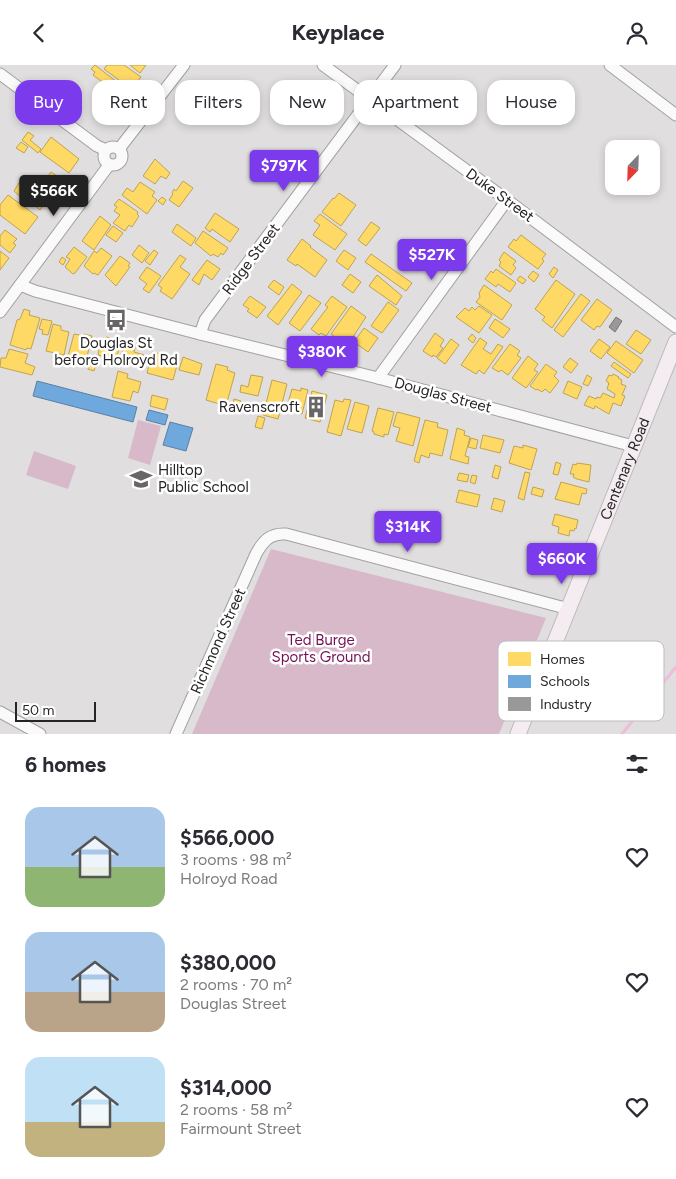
<!DOCTYPE html>
<meta charset="utf-8">
<style>
body{margin:0;font-family:Figtree,sans-serif;background:#f7f7f7;color:#2b2b33;height:100vh;display:flex;flex-direction:column;font-size:19px;white-space:nowrap}
*{box-sizing:border-box;margin:0}
p{font-size:16px;color:#7c7c81}
.icon{flex:none;width:28px;height:28px;fill:none;stroke:currentColor;stroke-width:2;stroke-linecap:round;stroke-linejoin:round}
.map{position:relative;height:669px;overflow:hidden}
.side{display:flex;flex-direction:column;background:#fff;flex:1}
.side>*{flex:none}
.banner{position:absolute;left:15px;top:15px;width:646px;height:45px;display:flex;gap:10px}
.needle{width:32px;rotate:203deg}
.tools{position:absolute;left:605px;top:75px;display:grid;gap:10px}
.tools a{display:grid;place-items:center;width:55px;height:55px;border-radius:10px;background:#fff;box-shadow:0 2px 8px #0003;font-size:25px}
.scale{position:absolute;left:15px;bottom:12px;width:81px;box-sizing:border-box;padding-left:5px;border:2px solid #262425;border-top:0;font-size:14px;line-height:18px;white-space:nowrap;color:#262425;-webkit-text-stroke:4px #fff;paint-order:stroke}
.price{position:absolute;translate:-50% -42px;padding:0 11px;border-radius:5px;background:#7c3aed;color:#fff;font-size:16px;line-height:32px;filter:drop-shadow(0 1px 2px #0008)}
.price::after{content:'';position:absolute;left:50%;top:30px;width:15px;height:11px;margin-left:-8px;background:inherit;clip-path:polygon(0 0,100% 0,50% 100%)}
.price.current{background:#222;color:#fff}
ul{padding:0;list-style:none}
li{display:flex;align-items:center;gap:15px;height:125px;padding:0 25px}
li span{display:grid;place-items:center;flex:none;width:140px;height:100px;border-radius:15px;color:#555}
li>.icon{margin-inline-start:auto}
span .icon{width:60px;height:60px;fill:#fffc;stroke-width:1}
li b{font-size:21px}
h2{display:flex;justify-content:space-between;align-items:center;height:60px;padding:0 25px;font-size:21px}
.tag{padding:0 18px;border-radius:15px;background:#fff;box-shadow:0 2px 8px #0003;font-size:18px;line-height:45px}
.tag.current{background:#7c3aed;color:#fff}
header{display:flex;justify-content:space-between;align-items:center;height:65px;padding:0 25px;background:#fff;font-size:22px;font-weight:700}
.map>svg:first-child{display:block}
.green{fill:#d7b9c9}
.homes{fill:#ffd966;stroke:#bea352}
.schools{fill:#6fa8dc;stroke:#5980a5}
.industry{fill:#999;stroke:#767676}
.lines{fill:none;stroke-linecap:round;stroke-linejoin:round}
.stream{stroke:#efbcd9;stroke-width:3}
.minor-casing{stroke:#a2a0a1;stroke-width:13}
.major-casing{stroke:#bdbbbc;stroke-width:17}
.minor{stroke:#fafafa;stroke-width:11}
.major{stroke:#f4ecf1;stroke-width:15}
.labels{text-anchor:middle;stroke-width:5;stroke-linejoin:round;paint-order:stroke}
.street-label{font-size:15px;fill:#262425;stroke:#fff}
.poi-label{font-size:15px;fill:#262425;stroke:#fff}
.park-label{font-size:15px;fill:#761056;stroke:#fff}
.key{fill:#fff;stroke:#bebdbe;stroke-width:1}
.key-label{font-size:14px;fill:#262425}
</style>
<header><svg class="icon" aria-label="back" viewBox="0 0 24 24"><path d="M15 5l-7 7 7 7"/></svg>Keyplace<svg class="icon" aria-label="person" viewBox="0 0 24 24"><circle cx="12" cy="8" r="4"/><path d="M4 21q1-7 8-7t8 7"/></svg></header>
<div class="map">
<svg width="676" height="669" viewBox="0 0 676 669">
<rect width="100%" height="100%" fill="#e1dedf"/>
<g class="green">
<polygon points="138,355 161,361 150,400 128,393"/>
<polygon points="34,386 76,401 68,424 26,410"/>
<polygon points="271,484 546,553 499,669 192,669"/>
</g>
<g class="homes">
<polygon points="95,0 131,28 128,33 125,31 116,43 93,26 101,16 93,10 95,7 91,4"/>
<polygon points="107,0 124,0 141,12 131,24 104,4"/>
<polygon points="130,0 146,0 140,8"/>
<polygon points="28,67 34,71 30,75 41,84 38,88 22,75"/>
<polygon points="51,72 79,94 69,108 40,87"/>
<polygon points="21,77 28,82 24,88 16,83"/>
<polygon points="155,94 170,108 166,114 161,111 155,119 143,111"/>
<polygon points="51,107 61,114 58,119 59,120 53,128 42,120"/>
<polygon points="22,113 42,126 41,128 47,133 40,145 34,140 32,142 14,126"/>
<polygon points="183,116 193,123 179,142 169,135 173,129 172,128 174,124 176,126"/>
<polygon points="140,117 155,127 152,131 157,135 147,149 122,130 127,123 133,127"/>
<polygon points="339,128 356,140 341,161 322,147 333,133 334,134"/>
<polygon points="8,130 38,152 25,169 0,150 0,140"/>
<polygon points="162,132 166,135 163,140 158,136"/>
<polygon points="119,134 138,147 137,149 139,151 132,162 129,160 125,166 113,158 120,150 114,146 117,142 114,140"/>
<polygon points="215,148 239,164 230,177 212,164 210,167 205,163"/>
<polygon points="320,149 347,169 335,185 313,170 320,160 314,156"/>
<polygon points="100,151 111,160 94,185 82,176"/>
<polygon points="371,157 380,163 366,181 358,175"/>
<polygon points="177,159 196,173 191,181 172,167"/>
<polygon points="113,161 123,168 116,177 106,170"/>
<polygon points="5,165 17,174 13,178 16,180 10,188 0,180 0,171"/>
<polygon points="203,166 228,183 223,190 221,188 218,192 213,189 211,191 195,178"/>
<polygon points="521,170 546,189 542,194 544,196 538,204 508,182 514,174 516,176"/>
<polygon points="302,174 311,181 310,182 327,195 315,212 297,199 296,201 287,195"/>
<polygon points="139,180 149,188 142,198 132,190"/>
<polygon points="74,182 87,192 75,208 73,209 65,202 70,194 66,192"/>
<polygon points="101,183 112,191 98,210 94,208 93,209 84,201 94,186 97,188"/>
<polygon points="154,185 158,188 150,200 145,196"/>
<polygon points="344,185 356,193 348,205 336,196"/>
<polygon points="0,186 9,193 0,205"/>
<polygon points="504,187 516,196 513,200 516,203 511,210 499,201 501,197 499,195"/>
<polygon points="371,189 412,218 406,226 365,197"/>
<polygon points="180,190 186,194 180,202 190,209 172,234 160,226 162,223 158,220"/>
<polygon points="120,191 130,198 128,201 130,202 116,221 105,210"/>
<polygon points="62,192 66,195 63,200 59,197"/>
<polygon points="207,195 220,204 212,215 204,209 199,220 192,215"/>
<polygon points="147,202 161,211 149,228 143,224 147,219 139,213"/>
<polygon points="554,202 558,205 553,213 549,209"/>
<polygon points="496,204 516,218 510,227 498,219 496,222 485,214 491,206 493,208"/>
<polygon points="533,206 539,210 534,217 528,212"/>
<polygon points="350,209 361,217 353,228 342,220"/>
<polygon points="377,210 402,231 396,240 369,221"/>
<polygon points="520,211 526,215 523,219 517,215"/>
<polygon points="274,215 284,222 279,230 268,222"/>
<polygon points="556,215 575,229 552,263 542,255 545,252 535,244"/>
<polygon points="292,219 302,227 278,260 267,251"/>
<polygon points="484,220 512,240 502,255 476,237 480,232 479,228"/>
<polygon points="581,229 590,236 563,272 554,265"/>
<polygon points="309,230 321,238 300,266 289,258"/>
<polygon points="250,231 266,242 257,253 247,246 249,244 243,240"/>
<polygon points="332,231 347,242 326,271 321,268 319,270 311,264 328,242 325,240"/>
<polygon points="597,234 612,245 600,262 597,261 594,265 581,255"/>
<polygon points="388,237 399,245 382,268 371,261"/>
<polygon points="351,241 366,252 349,278 341,272 339,275 331,269"/>
<polygon points="479,241 492,250 479,268 456,252 465,243 469,246 472,242 475,245"/>
<polygon points="24,244 30,246 29,250 40,253 31,284 27,283 26,285 10,280 17,255 20,254"/>
<polygon points="42,254 52,256 48,270 42,269 43,265 39,264"/>
<polygon points="495,254 510,264 503,273 489,263"/>
<polygon points="53,259 61,261 61,265 69,267 64,290 46,286"/>
<polygon points="364,263 378,273 368,287 354,277"/>
<polygon points="636,265 651,275 641,289 626,279"/>
<polygon points="435,268 444,275 440,281 443,283 436,292 433,290 432,292 423,286"/>
<polygon points="74,269 84,271 84,269 92,271 86,296 68,291"/>
<polygon points="472,269 476,273 473,278 468,274"/>
<polygon points="106,272 121,276 116,295 98,290 100,280 102,280"/>
<polygon points="480,273 487,278 483,284 491,289 498,279 503,282 484,309 479,305 476,309 461,300"/>
<polygon points="451,274 459,280 445,299 437,293"/>
<polygon points="599,274 610,282 601,294 590,286"/>
<polygon points="616,276 643,295 634,308 607,288"/>
<polygon points="125,277 136,280 134,287 144,290 140,302 120,296"/>
<polygon points="510,279 520,286 517,290 521,293 508,310 501,305 499,307 492,303"/>
<polygon points="9,284 28,289 25,298 35,302 32,310 0,302 1,293 6,293"/>
<polygon points="152,287 179,293 173,315 147,308"/>
<polygon points="528,291 538,299 534,305 538,307 526,323 512,313"/>
<polygon points="183,292 202,299 199,310 179,305"/>
<polygon points="570,293 578,299 571,308 563,302"/>
<polygon points="90,294 97,296 94,306 88,304"/>
<polygon points="614,297 631,309 628,313 611,301"/>
<polygon points="216,299 228,302 227,305 235,308 226,341 206,335"/>
<polygon points="546,299 557,307 554,311 559,316 550,328 545,324 542,327 537,324 536,325 530,321"/>
<polygon points="118,306 128,309 127,313 141,317 138,328 133,326 130,336 112,332"/>
<polygon points="613,309 619,312 618,313 622,315 621,319 626,321 622,330 625,331 621,341 613,338 609,349 595,341 594,344 584,340 589,331 596,334 597,332 600,333 603,328 614,333 615,329 607,324 609,318 606,316 609,310 612,311"/>
<polygon points="251,310 263,312 258,331 240,327 241,320 248,322"/>
<polygon points="587,310 592,313 588,321 583,319"/>
<polygon points="272,315 287,319 278,354 263,350"/>
<polygon points="568,316 582,322 577,334 563,328"/>
<polygon points="301,323 308,325 302,349 286,345 292,324 301,326"/>
<polygon points="312,326 327,330 320,357 305,353"/>
<polygon points="152,330 168,334 165,345 150,341"/>
<polygon points="234,334 241,336 239,344 232,342"/>
<polygon points="344,334 351,335 341,371 327,367 335,335 343,337"/>
<polygon points="355,337 369,341 362,368 347,364"/>
<polygon points="378,343 394,347 388,370 384,369 384,372 374,369 374,367 372,366"/>
<polygon points="397,347 420,353 413,381 396,376 400,363 393,361"/>
<polygon points="258,351 265,353 262,364 255,362"/>
<polygon points="425,355 438,358 437,362 448,365 442,391 430,388 429,393 421,390 419,398 414,396"/>
<polygon points="457,363 465,366 464,370 470,372 465,391 469,392 468,399 450,394"/>
<polygon points="483,370 504,375 500,388 480,383"/>
<polygon points="471,373 478,375 476,384 468,382"/>
<polygon points="523,380 537,384 531,405 509,398 514,381 523,383"/>
<polygon points="556,397 561,399 558,410 553,409"/>
<polygon points="577,398 591,400 589,417 577,414 573,412 574,409 570,409 573,399 576,400"/>
<polygon points="495,400 501,402 498,414 492,412"/>
<polygon points="525,407 530,408 524,435 518,433"/>
<polygon points="459,408 469,410 467,417 457,415"/>
<polygon points="472,410 477,411 475,419 470,417"/>
<polygon points="561,417 587,424 586,429 582,428 579,440 555,434"/>
<polygon points="533,422 544,425 542,432 531,429"/>
<polygon points="459,425 480,430 477,442 456,437"/>
<polygon points="494,433 505,436 502,447 491,444"/>
<polygon points="555,449 578,455 576,464 575,463 574,466 570,465 569,471 558,468 559,462 552,460"/>
</g>
<g class="schools">
<polygon points="37,316 137,342 133,357 33,331"/>
<polygon points="149,345 168,350 165,360 146,355"/>
<polygon points="170,357 193,363 186,386 163,380"/>
</g>
<polygon class="industry" points="616,252 622,256 615,267 609,262"/>
<g class="lines">
<polyline class="stream" points="622,669 676,602"/>
<g class="minor-casing">
<g id="minor">
<polyline points="323,0 507,135 676,262"/>
<polyline points="610,0 676,50"/>
<polyline points="0,9 97,81 106,85"/>
<circle cx="113" cy="91" r="9"/>
<polyline points="119,84 184,0"/>
<polyline points="20,220 35,226 200,269 378,313 633,381"/>
<polyline points="0,247 109,100"/>
<polyline points="200,269 205,255 395,0"/>
<polyline points="378,313 507,135"/>
<polyline points="0,647 40,669"/>
<path d="M176 669 256 489C263 476 270 468 286 469L569 544"/>
</g>
</g>
<g class="major-casing">
<g id="major">
<path id="s1" d="M518 669 676 277"/>
</g>
</g>
<use href="#minor" class="minor"/>
<use href="#major" class="major"/>
</g>
<defs>
<g id="bus-bare" transform="scale(1.725)"><path d="M-5-6H5V4H4V6H2V4H-2V6H-4V4H-5ZM-3.5-4V0h7V-4ZM-3.5 1.2v1.5H-2V1.2ZM2 1.2v1.5H3.5V1.2Z" fill="#676566" stroke="#fff" stroke-width="2.5" paint-order="stroke"/></g>
<g id="building-bare" transform="scale(1.725)"><path d="M-4-6H4V6H1V3H-1V6H-4ZM-2.5-4.3h1.7v1.8h-1.7ZM.8-4.3h1.7v1.8H.8ZM-2.5-1h1.7V.8h-1.7ZM.8-1h1.7V.8H.8Z" fill="#676566" stroke="#fff" stroke-width="2.5" paint-order="stroke"/></g>
<g id="school-bare" transform="scale(1.725)"><path d="M0-5L7-2L0 1L-7-2ZM-4 1L0 2.5L4 1V4Q0 6-4 4Z" fill="#676566" stroke="#fff" stroke-width="2.5" paint-order="stroke"/></g>
</defs>
<g fill-rule="evenodd">
<use href="#bus-bare" x="116" y="255"/>
<use href="#building-bare" x="316" y="342"/>
<use href="#school-bare" x="141" y="414"/>
</g>
<g class="labels">
<g class="street-label">
<text transform="translate(500 130) rotate(36)" y="5">Duke Street</text>
<text transform="translate(251 194) rotate(-53)" y="5">Ridge Street</text>
<text transform="translate(443 330) rotate(15)" y="5">Douglas Street</text>
<text dy="5" stroke="none"><textPath href="#s1" startOffset="286">Centenary Road</textPath></text>
<text transform="translate(218 576) rotate(-66)" y="5">Richmond Street</text>
</g>
<g class="poi-label">
<text x="116" y="283">Douglas St<tspan x="116" dy="17">before Holroyd Rd</tspan></text>
<text x="300" y="347" text-anchor="end">Ravenscroft</text>
<text x="158" y="410" text-anchor="start">Hilltop<tspan x="158" dy="17">Public School</tspan></text>
</g>
<g class="park-label">
<text x="321" y="580">Ted Burge<tspan x="321" dy="17">Sports Ground</tspan></text>
</g>
</g>
<rect x="498" y="576" width="166" height="80" rx="8" class="key"/>
<rect x="508" y="587" width="23" height="14" fill="#ffd966"/>
<rect x="508" y="610" width="23" height="13" fill="#6fa8dc"/>
<rect x="508" y="632" width="23" height="14" fill="#999"/>
<g class="key-label">
<text x="540" y="599">Homes</text>
<text x="540" y="621">Schools</text>
<text x="540" y="644">Industry</text>
</g>
</svg>
<div class="tools">
<a><svg class="needle" viewBox="-14 -14 28 28"><path d="M0-13l5 13h-10z" fill="#e53935"/><path d="M0 13l5-13h-10z" fill="#7c7c81"/></svg></a>
</div>
<div class="scale">50 m</div>
<b class="price" style="left:284px;top:127px">$797K</b>
<b class="price current" style="left:54px;top:152px">$566K</b>
<b class="price" style="left:432px;top:216px">$527K</b>
<b class="price" style="left:322px;top:313px">$380K</b>
<b class="price" style="left:408px;top:488px">$314K</b>
<b class="price" style="left:562px;top:520px">$660K</b>
<div class="banner">
<a class="tag current">Buy</a>
<a class="tag">Rent</a>
<a class="tag">Filters</a>
<a class="tag">New</a>
<a class="tag">Apartment</a>
<a class="tag">House</a>
</div>
</div>
<section class="side">
<h2>6 homes<svg class="icon" aria-label="filters" viewBox="0 0 24 24"><path d="M4 7h16M4 17h16"/><circle cx="9" cy="7" r="2"/><circle cx="15" cy="17" r="2"/></svg></h2>
<ul>
<li><span style="background:linear-gradient(#a9c7e8 60%,#8fb573 0)"><svg class="icon" aria-label="home" viewBox="0 0 24 24"><path d="M3 11l9-7 9 7M6 9v11h12V9"/></svg></span><div><b>$566,000</b><p>3 rooms · 98 m²</p><p>Holroyd Road</p></div><svg class="icon" aria-label="heart" viewBox="0 0 24 24"><path d="M12 20l-8-8c-3-5 5-10 8-4 3-6 11-1 8 4z"/></svg></li>
<li><span style="background:linear-gradient(#a9c7e8 60%,#b9a48a 0)"><svg class="icon" aria-label="home" viewBox="0 0 24 24"><path d="M3 11l9-7 9 7M6 9v11h12V9"/></svg></span><div><b>$380,000</b><p>2 rooms · 70 m²</p><p>Douglas Street</p></div><svg class="icon" aria-label="heart" viewBox="0 0 24 24"><path d="M12 20l-8-8c-3-5 5-10 8-4 3-6 11-1 8 4z"/></svg></li>
<li><span style="background:linear-gradient(#bfe0f5 65%,#c2b280 0)"><svg class="icon" aria-label="home" viewBox="0 0 24 24"><path d="M3 11l9-7 9 7M6 9v11h12V9"/></svg></span><div><b>$314,000</b><p>2 rooms · 58 m²</p><p>Fairmount Street</p></div><svg class="icon" aria-label="heart" viewBox="0 0 24 24"><path d="M12 20l-8-8c-3-5 5-10 8-4 3-6 11-1 8 4z"/></svg></li>
</ul>
</section>
